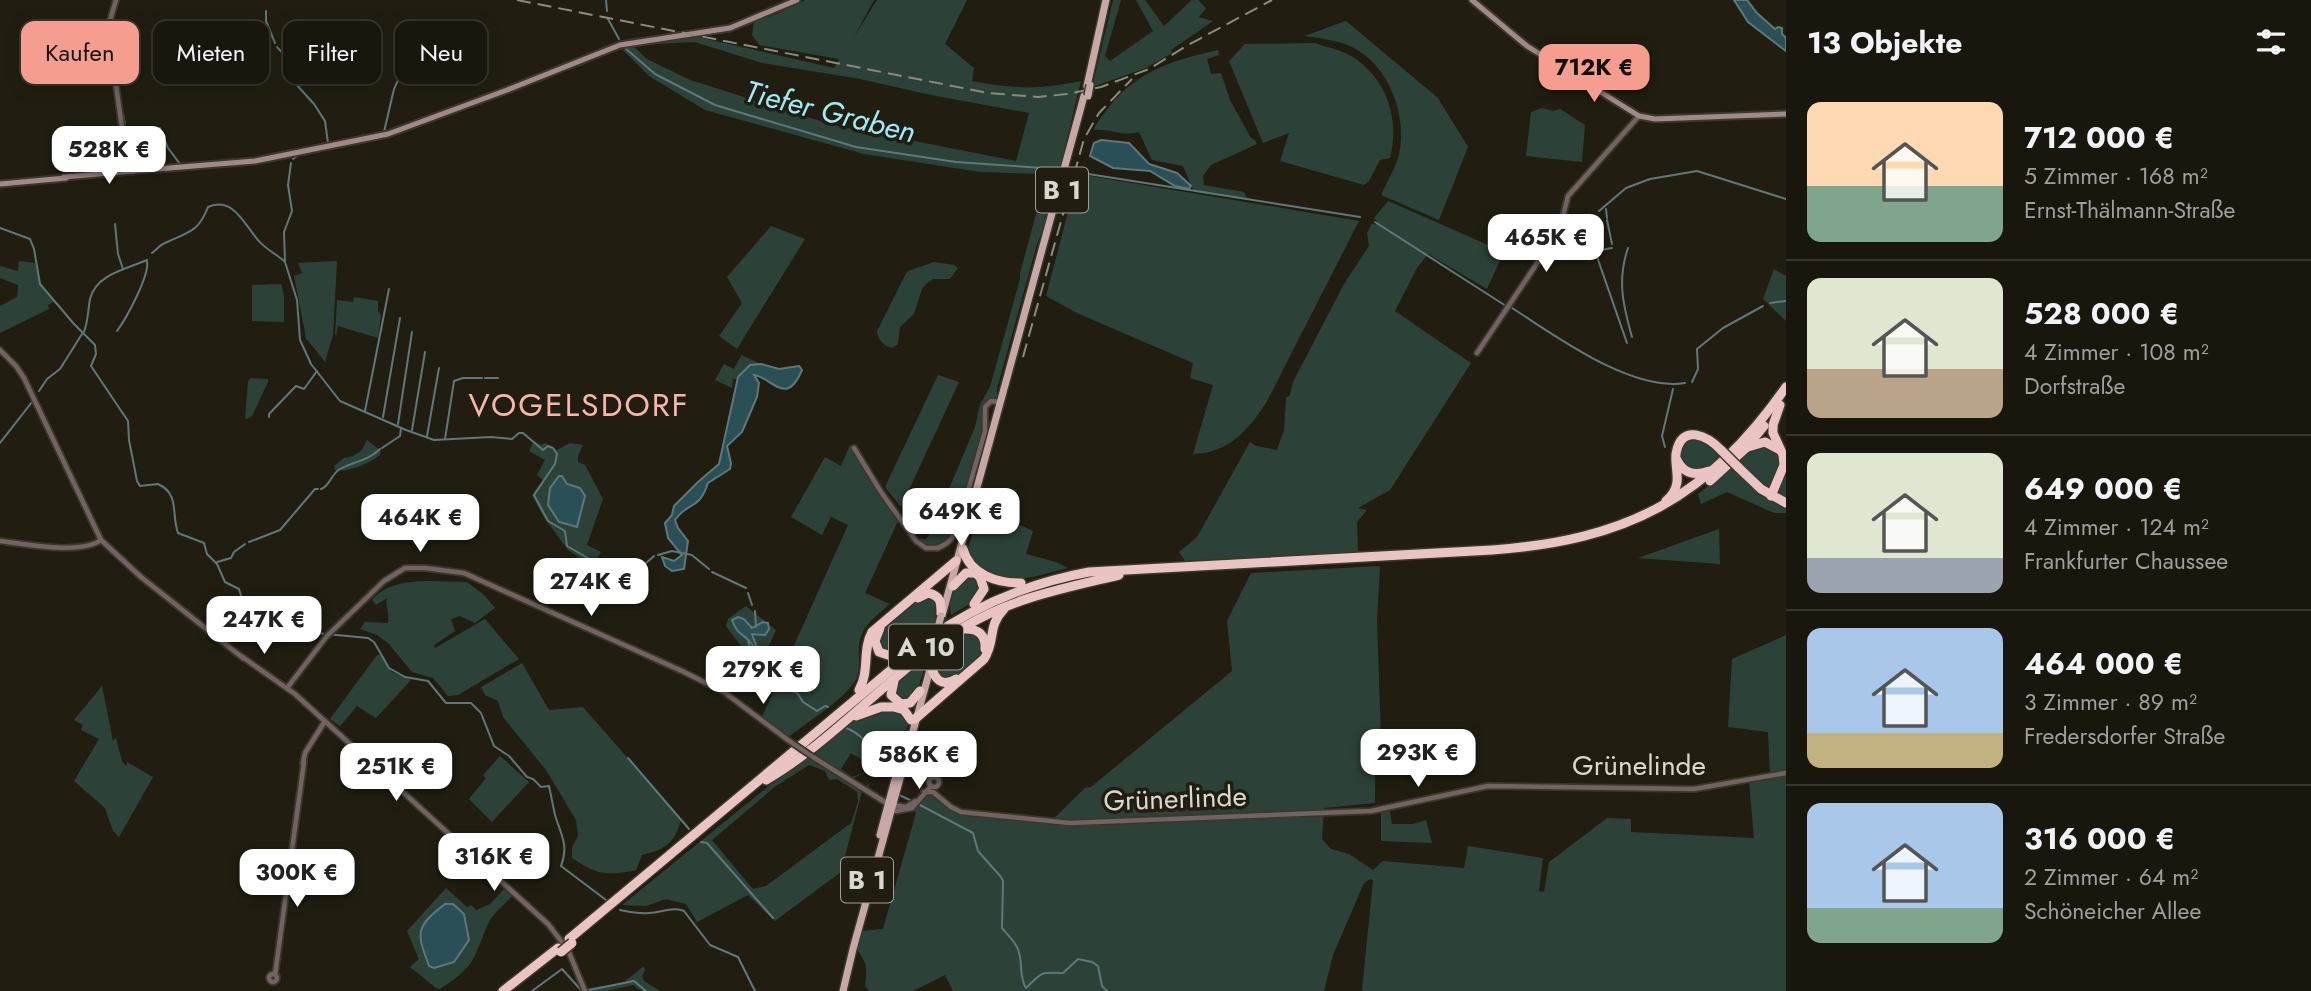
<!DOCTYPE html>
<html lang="de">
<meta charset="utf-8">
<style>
body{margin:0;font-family:Jost,sans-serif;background:#221f16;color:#f1f3f6;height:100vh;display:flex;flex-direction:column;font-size:26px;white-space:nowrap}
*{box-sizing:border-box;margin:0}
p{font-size:23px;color:#9f9f9d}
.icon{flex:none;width:38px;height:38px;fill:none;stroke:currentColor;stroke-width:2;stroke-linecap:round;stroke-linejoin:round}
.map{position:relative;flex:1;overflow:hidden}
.side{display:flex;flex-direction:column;background:#19160d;width:525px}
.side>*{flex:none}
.banner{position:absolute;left:21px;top:21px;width:665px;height:63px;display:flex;gap:14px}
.price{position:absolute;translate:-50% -60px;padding:0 16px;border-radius:14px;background:#fff;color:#222;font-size:23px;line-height:46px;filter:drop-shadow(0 2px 4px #0008)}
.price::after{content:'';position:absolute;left:50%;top:42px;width:21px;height:16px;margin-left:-10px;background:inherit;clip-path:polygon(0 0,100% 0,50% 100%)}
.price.selected{background:#f59d8f;color:#111}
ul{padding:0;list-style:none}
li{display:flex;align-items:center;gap:21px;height:175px;padding:0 21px}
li+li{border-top:2px solid #37352e}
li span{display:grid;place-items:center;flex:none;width:196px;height:140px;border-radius:14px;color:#555}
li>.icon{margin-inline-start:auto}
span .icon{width:84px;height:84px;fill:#fffc;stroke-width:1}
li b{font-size:30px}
h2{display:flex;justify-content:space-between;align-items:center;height:84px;padding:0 21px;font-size:30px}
.pill{padding:0 24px;border-radius:14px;background:#19160d;box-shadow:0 4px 18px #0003,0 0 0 2px #37352e;font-size:24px;line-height:63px}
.pill.selected{background:#f59d8f;color:#111}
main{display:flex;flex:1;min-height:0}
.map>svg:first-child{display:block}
.green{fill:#2c4238;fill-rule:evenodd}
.water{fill:#2a4f56;stroke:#5e787a;stroke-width:2}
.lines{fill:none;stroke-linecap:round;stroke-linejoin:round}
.stream{stroke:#5e787a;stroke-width:2}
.tertiary-casing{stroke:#3b382b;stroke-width:8}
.secondary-casing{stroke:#3b382b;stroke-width:9}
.primary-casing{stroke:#3b382b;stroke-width:10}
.motorway-casing{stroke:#3b382b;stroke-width:12}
.tertiary{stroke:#726262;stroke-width:4.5}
.secondary{stroke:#a28989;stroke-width:5}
.primary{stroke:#c8a8a7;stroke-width:7}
.motorway{stroke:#eac3c3;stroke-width:9}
.rail{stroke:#8c8a7f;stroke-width:2;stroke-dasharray:14 7;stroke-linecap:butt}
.tertiary-bridge-casing{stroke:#3b382b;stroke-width:8;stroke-linecap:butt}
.primary-bridge-casing{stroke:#3b382b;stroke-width:10;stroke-linecap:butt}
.motorway-bridge-casing{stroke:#3b382b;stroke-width:12;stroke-linecap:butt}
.tertiary-bridge{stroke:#726262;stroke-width:4.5}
.primary-bridge{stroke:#c8a8a7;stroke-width:7}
.motorway-bridge{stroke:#eac3c3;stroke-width:9}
.labels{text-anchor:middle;stroke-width:7;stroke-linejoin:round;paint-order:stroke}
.shield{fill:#211e11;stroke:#a2a095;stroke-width:2}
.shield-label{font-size:26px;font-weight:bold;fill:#d9d7ce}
.street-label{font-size:28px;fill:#d9d7ce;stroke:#211e11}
.water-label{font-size:30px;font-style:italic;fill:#a1eaf8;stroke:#211e11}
.quarter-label{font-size:32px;letter-spacing:2px;fill:#f8b5aa;stroke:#211e11}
</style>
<main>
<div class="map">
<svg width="1786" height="991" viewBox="0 0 1786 991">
<rect width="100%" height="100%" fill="#211e11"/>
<g class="green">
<path d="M805 0H874L854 37 877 0H967L945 44 974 68 972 81C1017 89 1036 90 1081 81L1048 217 1043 216 1047 218 1037 244 997 389V398C992 399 986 399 984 405 981 414 985 425 983 433 980 451 959 527 949 539 940 552 926 547 916 538L926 539 930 534 975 427 980 404 990 387 1020 279V273L1038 207 1043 174 980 172 864 154 705 110 649 76 623 50 632 46 694 36 834 68 839 59 759 45 752 35 754 22 777 14ZM695 42 762 63 860 79 931 95 1029 113 1016 161 833 125 690 80 647 59 635 48 636 45Z"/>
<polygon points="1113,0 1121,0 1105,56 1110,61 1153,31 1136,0 1145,0 1164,26 1192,0 1198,0 1206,8 1199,17 1213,21 1171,50 1172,53 1146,68 1092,87"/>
<path d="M1346 21 1438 98 1468 147 1439 220 1381 195C1387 182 1395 169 1399 155 1408 116 1389 65 1352 47 1337 40 1320 38 1304 36Z"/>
<path d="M1315 43C1326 47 1341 50 1351 56 1387 78 1400 119 1390 158L1380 160 1369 181 1364 185 1280 161 1289 133 1263 143 1229 61 1245 44Z"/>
<path d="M1218 50 1219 55 1207 59 1211 74 1221 73 1230 100 1251 138 1255 140 1257 144 1211 165 1203 176 1204 185 1244 192 1248 200 1194 192 1183 166 1152 160 1139 132C1119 137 1112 128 1094 130 1097 121 1104 114 1109 107 1138 70 1174 60 1218 50Z"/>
<polygon points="1542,108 1553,111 1560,109 1585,125 1582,162 1526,156 1531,112"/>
<path d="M1078 174 1359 221 1266 403C1248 430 1229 453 1193 454L1213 385 1190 378 1193 363 1077 313 1046 296Z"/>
<polygon points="1388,201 1504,252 1487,289 1428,254 1417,268 1395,311 1471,363 1390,490 1358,508 1367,510 1357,522 1358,552 1185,561 1179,552 1197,537 1250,442 1256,446 1277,450 1284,430 1286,398 1290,395 1293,382 1344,284 1369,246 1367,233 1372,223 1376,225 1377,221 1374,218"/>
<polygon points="771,226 805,239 737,349 719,336 742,303 727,277"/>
<polygon points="19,261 35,263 40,284 55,301 48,305 49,309 0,333 0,306 17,297 18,285 0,278 0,266 18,271"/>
<polygon points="337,261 333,335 325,362 306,338 294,276 302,273 298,263"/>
<path d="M934 262 954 265 958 268 950 279H933L926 284 922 289 914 314 900 327 898 344 892 348C885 347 877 339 877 331L905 275 908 271Z"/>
<polygon points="1774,269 1786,276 1786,321 1763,299"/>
<polygon points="281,284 284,296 284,322 252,321 252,285"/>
<polygon points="354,297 378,301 378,311 381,315 378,338 338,326 336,335 339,336 335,335 337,300 353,302"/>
<polygon points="741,355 761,364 750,365 738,379 733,379 732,388 715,380 724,364 734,369"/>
<polygon points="938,375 959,382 901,507 885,487"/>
<polygon points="251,378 268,379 268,382 252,416 247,419 245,418 248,381"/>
<polygon points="1695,436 1724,456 1703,472 1682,467 1678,451 1683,442"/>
<path d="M367 440 381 451 380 455C369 463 349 473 335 470L334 466 344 458 353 456 362 450Z"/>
<path d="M534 441 541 445 545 443 557 450 570 443 583 445 578 456V462L585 465 603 499 587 545 601 552 592 566 568 550 543 516 532 495 543 480 537 475 545 460 529 451ZM562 477 567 484 580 488 585 496 578 524C565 529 557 521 550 510Z"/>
<polygon points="1760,443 1779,452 1781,467 1768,491 1736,462 1750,448"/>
<path d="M850 445 898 521 865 593 890 604C869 622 857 629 859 658 859 665 859 674 856 680 843 700 807 723 788 737L762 717 848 525 831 517 822 535 791 517 825 457 841 466Z"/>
<polygon points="1733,468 1769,499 1786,471 1786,513 1774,513 1727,492 1701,504 1698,494"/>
<path d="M981 507 1033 531 1026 554 1056 562 1068 568C1032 577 988 594 967 551Z"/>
<polygon points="1719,529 1720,564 1638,558"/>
<path d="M1380 566 1377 621 1382 768 1375 769V803L1324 808 1322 839 1331 849 1349 854 1373 870 1383 861 1464 868 1468 846 1543 858 1539 891 1544 892 1549 862 1607 818 1631 819V832L1754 838 1749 782 1770 777 1768 732 1728 727 1732 659 1786 635V991H1364L1362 990 1373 880 1370 879 1364 883 1333 955 1324 991H953L945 975 913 991H869L865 986C867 967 868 963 855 948L860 931 883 929 916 813 913 810 927 793 933 794 957 812 1048 824 1085 788 1091 787 1232 671 1227 621 1251 573Z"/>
<path d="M970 574 983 586 975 601 951 615C946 598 957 583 970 574Z"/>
<path d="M467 582 483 594 495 608 475 623 460 616 451 619 455 631 434 645 435 648 485 619 519 659 458 695 448 696 433 678 412 672 389 644 377 635 360 629 365 622 388 623C390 612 385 608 387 598L376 605 372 600C392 575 438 582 467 582Z"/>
<polygon points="925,595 940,603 936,624 921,634 914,632 914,640 897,654 886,655 876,641 883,627"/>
<polygon points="746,606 776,630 762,661 768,668 764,674 752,661 726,626 728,619"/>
<path d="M960 632 979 633 984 650 976 661 947 682 934 671C934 657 939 646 951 638L955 639Z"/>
<polygon points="377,655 381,655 392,672 411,680 376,718 357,706 340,726 330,719"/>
<polygon points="928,656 917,692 912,700 896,700 894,684"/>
<path d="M522 663 549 710 583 707 681 819C676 843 664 850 642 855L636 870C607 876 597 875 572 858V847L578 836 576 820 546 770 503 717 498 701 485 695 481 687Z"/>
<polygon points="102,686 113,741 116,738 122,761 126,766 127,762 153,777 119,837 113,831 105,808 74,781 99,739 81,730 83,725 74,720"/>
<path d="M897 709 909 721 894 772 892 770H894L897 758 895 755 889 754 881 750 867 763 851 753 841 769 852 777 872 770 853 778 865 787 871 782 867 788H863L810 752C844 725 852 714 897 709Z"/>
<path d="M807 755 862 791 841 872 775 921 748 895 697 922 686 904 666 899 646 906 622 905ZM809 765 825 771 829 780 837 779 857 792 858 802 851 823 766 886 753 889 712 840 776 786Z"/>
<polygon points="500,756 529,782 492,822 469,799 486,778 483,775"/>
<polygon points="1390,811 1392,824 1413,824 1426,820 1432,843 1381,841 1381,813"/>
<path d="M446 888 467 907 471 905 476 910 490 904 504 889 512 896C505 904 493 913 489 922 472 960 477 965 440 989L436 988 410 967 419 959 407 931Z"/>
<polygon points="644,966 645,970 642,976 644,981 660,991 642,991 633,985 607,991 589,991 589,988 623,983"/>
</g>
<g class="water">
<polygon points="1734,0 1747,0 1757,13 1775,29 1778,27 1782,28 1782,34 1786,38 1786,51 1748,22"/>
<polygon points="1101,140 1129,143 1149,164 1177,173 1191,186 1189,189 1175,186 1150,171 1113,168 1090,156 1094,143"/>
<path d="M761 364 779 369 799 366 802 370C786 408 772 377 754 375L759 383 757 397 742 432 727 446 731 463 730 469 708 483C699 511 688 501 675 520L678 528 688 541 684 569 672 571 665 566 662 557 674 561 682 555 668 538 665 523 672 515 674 506 698 482 719 464 738 377 750 365Z"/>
<polygon points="559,476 562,476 567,484 580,488 585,496 577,527 559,522 548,505 550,488"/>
<path d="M738 617 744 619 752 628 763 622 768 623 769 629 765 635 752 634 760 656 755 654C754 650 754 646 751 643 744 634 737 635 732 620Z"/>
<path d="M445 904H453L464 914 469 940 454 962 434 968 429 966C417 933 414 928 445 904Z"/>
</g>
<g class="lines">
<g class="stream">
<polyline points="606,0 607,11"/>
<polyline points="266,11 266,21 275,43"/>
<polyline points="608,19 619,39"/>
<polyline points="397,41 400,41 408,60 403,70"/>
<polyline points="277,47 288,59 295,83 314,104 325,121 328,143"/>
<polyline points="625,48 655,74 715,105 856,147 956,162 1043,168"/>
<polyline points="120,96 122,109"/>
<polyline points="123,114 125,124"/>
<polyline points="126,127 126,130 141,127 160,128 168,148 180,164"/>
<polyline points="384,132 394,89 399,78"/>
<polyline points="293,159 297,156"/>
<polyline points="291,163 288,185 292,211 284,232 285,262 297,300 300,340 311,364 340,401 406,430 434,440 491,437 512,439 519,433 523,433 543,450 548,446 553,448 557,454 555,464 534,495 548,521 565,531 567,546 593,561"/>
<polyline points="1048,168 1056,169"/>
<polyline points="1082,173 1360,217"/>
<polyline points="1606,209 1607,218"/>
<polyline points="1599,211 1626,188 1650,179 1697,171 1786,199"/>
<polyline points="1607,220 1612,244"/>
<polyline points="1375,222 1506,306"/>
<polyline points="115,224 118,254 123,269"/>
<path d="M0 228 30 239 34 249 40 284 74 324 95 345 96 354 91 366 128 421 129 440 137 481 140 486 158 484C180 494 171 514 178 533L204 543 207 554 217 564 225 582 239 589 242 599 246 603 270 610 285 625 316 633 368 638 374 642 389 668 405 677 428 681 446 703H471L481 713 494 746 509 756 527 777 533 779 541 787 549 786C551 795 553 806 555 815 561 835 569 845 561 866L606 900"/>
<polyline points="1612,248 1595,251 1627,343"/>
<path d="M1628 248C1617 280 1623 305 1632 337"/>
<path d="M152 253C156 250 160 245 165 243 188 232 198 233 208 207 233 196 244 224 258 240 264 248 276 254 284 261"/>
<polyline points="1770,303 1786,301"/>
<path d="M1512 308C1556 336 1631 392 1685 383"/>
<path d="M117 331C126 319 150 275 147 261"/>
<path d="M84 332C88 322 88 310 90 299 96 274 127 269 147 260"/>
<polyline points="485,378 498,378"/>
<polyline points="1692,382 1698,369 1697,349 1723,328 1763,306"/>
<polyline points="39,391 47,379 60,369 82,334"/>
<polyline points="365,411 389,289"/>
<polyline points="269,417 269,414 296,386 304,389 317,371"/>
<polyline points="383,417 400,318"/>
<polyline points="398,424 412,332"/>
<polyline points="412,430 425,352"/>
<polyline points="427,436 439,368"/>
<polyline points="445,439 454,381 463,378 482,378"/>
<polyline points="0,443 32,402"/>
<polyline points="1665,447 1662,436 1673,389"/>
<polyline points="382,448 400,436 401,428"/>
<path d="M321 489C330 486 331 474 340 469 355 461 368 461 380 449"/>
<polyline points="249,542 280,530 315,489 318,489"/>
<polyline points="658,555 672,551 692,555"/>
<polyline points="693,556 709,569"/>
<polyline points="217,562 231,558 234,552 245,544"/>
<polyline points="597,566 609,576 622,574 632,565 645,564 654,556"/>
<polyline points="712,572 746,588"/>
<polyline points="748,593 752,605"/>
<polyline points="755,611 756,627"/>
<path d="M748 640C755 682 770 666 790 690"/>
<polyline points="793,691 798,694 803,702 817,711 825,706 828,707"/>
<path d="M844 727C863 734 875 751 882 768"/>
<polyline points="628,758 689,829"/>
<polyline points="899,795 910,800"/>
<path d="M920 805 973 833 978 851 1001 877 1003 881 1002 928C1007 934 1014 941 1017 947 1024 961 1018 976 1026 988 1043 972 1038 972 1063 973L1078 959 1092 962 1098 966 1102 986 1107 991"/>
<polyline points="701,842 707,843 773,918"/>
<path d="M620 910C630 912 640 914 649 913 661 913 674 906 684 911L710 945 738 957 755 991"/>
<polyline points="589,990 634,981 646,991"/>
<polyline points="532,991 562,969 581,990"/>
</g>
<g class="tertiary-casing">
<g id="tertiary">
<polyline points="116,0 108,27 109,35 128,171"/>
<polyline points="0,350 16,366 24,378 101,540 141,577 243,658"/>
<polyline points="1477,353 1554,238 1561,224 1568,196 1639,116"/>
<polyline points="854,448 881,492 916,541 926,548 938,548 947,543 952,538 966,498 985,431 985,407 991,401 1000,402"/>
<path d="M0 541C25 544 80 555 101 540"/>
<polyline points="241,656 295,694 548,924 568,950 585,991"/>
<polyline points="287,688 327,636 384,581 405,568 425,568 464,573 682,671 724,692 788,740"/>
<polyline points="813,757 888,804"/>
<polyline points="303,763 305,753 325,721"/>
<circle cx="934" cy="782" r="5"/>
<polyline points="924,792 933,792 951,807 961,812 1070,823 1371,811 1488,786 1694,789 1786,773"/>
<polyline points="893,805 906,807 916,801"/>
<polyline points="892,808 896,811 912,808 931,786"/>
<polyline points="294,835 304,762"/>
<circle cx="273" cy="978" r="4"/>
<polyline points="275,975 294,835"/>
</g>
</g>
<g class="secondary-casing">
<g id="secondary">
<polyline points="1472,0 1527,46 1639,116 1655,119 1786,114"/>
<polyline points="132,171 255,161 388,134 507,90 620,45 730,28 797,0"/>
<polyline points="64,177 133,171"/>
<polyline points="0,184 66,178"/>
</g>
</g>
<g class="primary-casing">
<g id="primary">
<polyline points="1087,86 1106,0"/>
<polyline points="943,612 1084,96"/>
<polyline points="880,835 907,735"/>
<polyline points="843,991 853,949 934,655"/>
</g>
</g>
<g class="motorway-casing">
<g id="motorway">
<polyline points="1748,447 1765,442 1780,450"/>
<path d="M1677 460C1684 474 1695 476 1709 471"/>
<polyline points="1738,467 1761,489 1786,503"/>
<polyline points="1710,481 1746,448 1764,426"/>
<polyline points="1771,496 1784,465 1783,455 1773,433 1773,425 1780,405"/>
<path d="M1666 501C1672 496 1676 490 1677 482 1678 473 1675 463 1676 454 1681 422 1708 436 1722 451"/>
<path d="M963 549C970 575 997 583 1021 583"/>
<polyline points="953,586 966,573 975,573 980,577 984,589 974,604"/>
<path d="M918 598 928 593C942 596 941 604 941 616"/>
<polyline points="880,628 875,641 879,652 891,656 902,653"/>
<path d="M964 629C978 628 986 635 985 649"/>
<path d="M931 665C934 679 942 688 956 679"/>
<polyline points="894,681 891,695 901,704 910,703 920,691"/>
<path d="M859 690C870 671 862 650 872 632L956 561"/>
<polyline points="856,716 881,707 894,707 904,710 911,720"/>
<path d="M915 719 984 659C996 641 987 626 1004 609"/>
<path d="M766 780C838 738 892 670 964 627 1012 598 1065 588 1119 575"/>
<path d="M569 939 928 639C978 604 1029 583 1089 572L1492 550C1627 540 1707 499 1786 387"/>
<polyline points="503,991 558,948"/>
</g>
</g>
<use href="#tertiary" class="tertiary"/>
<use href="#secondary" class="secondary"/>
<use href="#primary" class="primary"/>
<use href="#motorway" class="motorway"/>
<g class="rail">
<polyline points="517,0 988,93 1038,97 1067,94 1101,87 1149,69 1188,45 1272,0"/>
<polyline points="1023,357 1084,139 1099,113 1132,79"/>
</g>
<g class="tertiary-bridge-casing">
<polyline id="tertiary-bridge" points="788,740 813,757"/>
</g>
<g class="primary-bridge-casing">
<g id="primary-bridge">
<polyline points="1088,96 1090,85"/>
<polyline points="930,658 941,616"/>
</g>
</g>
<g class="motorway-bridge-casing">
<g id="motorway-bridge">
<polyline points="1722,451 1738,467"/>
<polyline points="561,952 572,943"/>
</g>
</g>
<use href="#tertiary-bridge" class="tertiary-bridge"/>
<use href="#primary-bridge" class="primary-bridge"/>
<use href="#motorway-bridge" class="motorway-bridge"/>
</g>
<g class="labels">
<g class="shield">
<rect x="1036" y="167.5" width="52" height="45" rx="5"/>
<rect x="889" y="624.5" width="74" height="45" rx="5"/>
<rect x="841" y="857.5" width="52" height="45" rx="5"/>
</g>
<g class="shield-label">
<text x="1062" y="199">B 1</text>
<text x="926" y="656">A 10</text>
<text x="867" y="889">B 1</text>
</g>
<g class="street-label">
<text x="1639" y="775">Grünelinde</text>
<text transform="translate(1175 798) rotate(-2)" y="10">Grünerlinde</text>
</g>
<g class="water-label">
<text transform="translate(830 112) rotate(14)" y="10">Tiefer Graben</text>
</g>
<g class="quarter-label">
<text x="579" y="416">VOGELSDORF</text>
</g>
</g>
</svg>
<b class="price selected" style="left:1594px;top:104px">712K €</b>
<b class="price" style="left:109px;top:186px">528K €</b>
<b class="price" style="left:1546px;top:274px">465K €</b>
<b class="price" style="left:961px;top:548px">649K €</b>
<b class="price" style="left:420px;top:554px">464K €</b>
<b class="price" style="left:591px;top:618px">274K €</b>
<b class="price" style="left:264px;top:656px">247K €</b>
<b class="price" style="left:763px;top:706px">279K €</b>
<b class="price" style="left:1418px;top:789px">293K €</b>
<b class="price" style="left:919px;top:791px">586K €</b>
<b class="price" style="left:396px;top:803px">251K €</b>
<b class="price" style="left:494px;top:893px">316K €</b>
<b class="price" style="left:297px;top:909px">300K €</b>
<div class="banner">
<a class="pill selected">Kaufen</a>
<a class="pill">Mieten</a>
<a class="pill">Filter</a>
<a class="pill">Neu</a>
</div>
</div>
<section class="side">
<h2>13 Objekte<svg class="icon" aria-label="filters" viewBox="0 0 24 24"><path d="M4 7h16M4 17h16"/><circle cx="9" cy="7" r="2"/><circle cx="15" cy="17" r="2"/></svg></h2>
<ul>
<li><span style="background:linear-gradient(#ffd9b3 60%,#7fa58c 0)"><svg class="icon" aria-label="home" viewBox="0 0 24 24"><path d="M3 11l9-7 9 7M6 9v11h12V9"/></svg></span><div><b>712 000 €</b><p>5 Zimmer · 168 m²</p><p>Ernst-Thälmann-Straße</p></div></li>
<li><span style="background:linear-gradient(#dfe7d0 65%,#b9a48a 0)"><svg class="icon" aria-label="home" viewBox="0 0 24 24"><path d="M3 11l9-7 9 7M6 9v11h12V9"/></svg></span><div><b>528 000 €</b><p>4 Zimmer · 108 m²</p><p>Dorfstraße</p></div></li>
<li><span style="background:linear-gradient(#dfe7d0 75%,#9aa5b1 0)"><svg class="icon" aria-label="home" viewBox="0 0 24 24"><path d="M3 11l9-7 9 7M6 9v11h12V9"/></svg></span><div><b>649 000 €</b><p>4 Zimmer · 124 m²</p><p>Frankfurter Chaussee</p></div></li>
<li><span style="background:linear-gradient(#a9c7e8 75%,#c2b280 0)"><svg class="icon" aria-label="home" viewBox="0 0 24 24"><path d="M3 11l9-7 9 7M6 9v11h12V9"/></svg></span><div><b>464 000 €</b><p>3 Zimmer · 89 m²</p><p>Fredersdorfer Straße</p></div></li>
<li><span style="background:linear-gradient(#a9c7e8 75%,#7fa58c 0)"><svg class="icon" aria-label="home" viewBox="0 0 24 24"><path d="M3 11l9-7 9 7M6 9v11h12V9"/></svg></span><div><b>316 000 €</b><p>2 Zimmer · 64 m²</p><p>Schöneicher Allee</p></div></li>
</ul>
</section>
</main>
